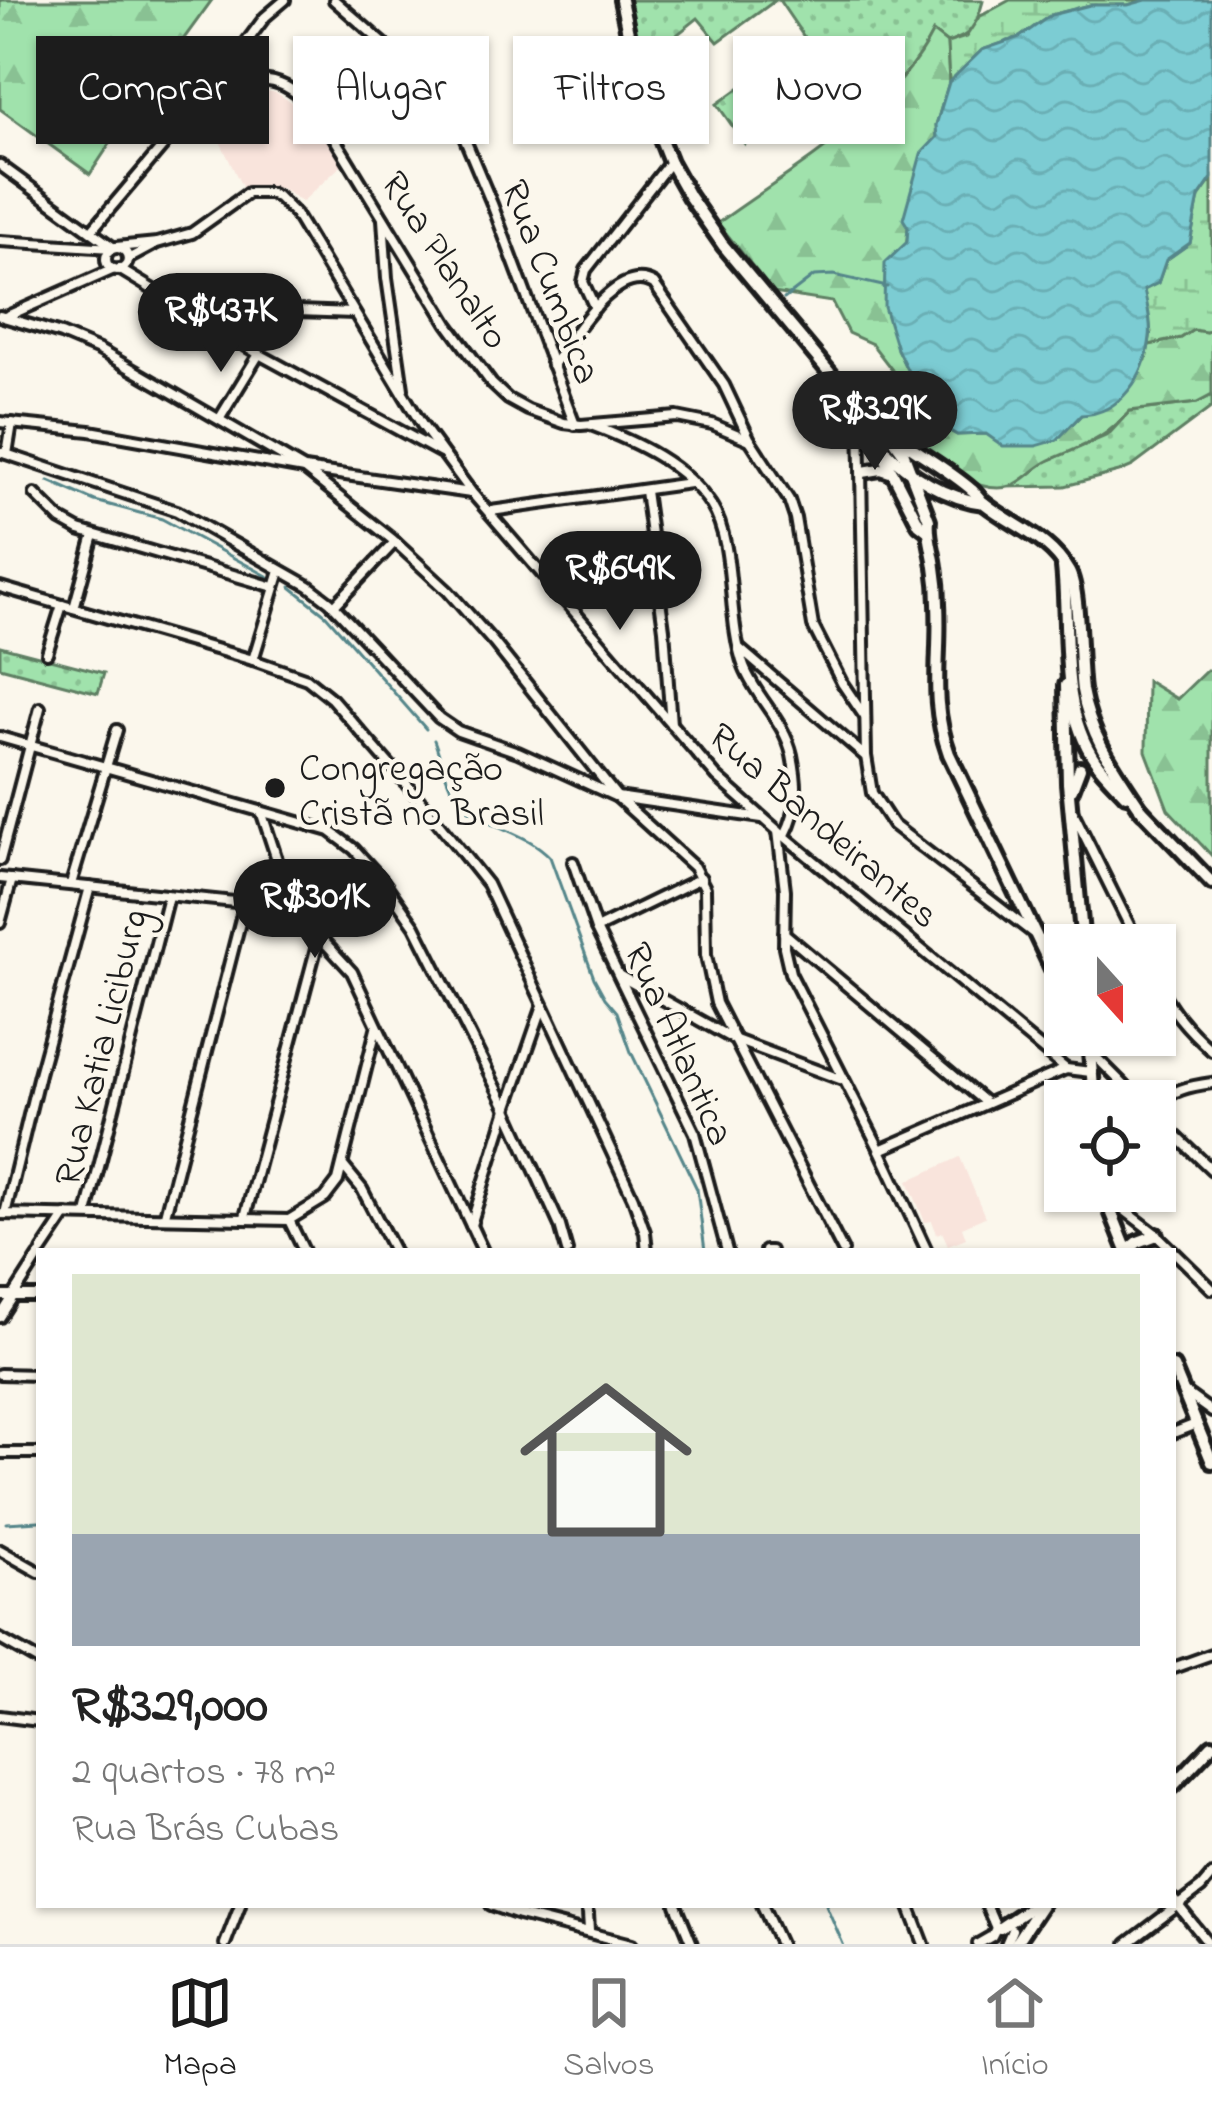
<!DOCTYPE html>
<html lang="pt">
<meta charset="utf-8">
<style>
body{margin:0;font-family:"Indie Flower",sans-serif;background:#f6f6f6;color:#222;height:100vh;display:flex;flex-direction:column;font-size:45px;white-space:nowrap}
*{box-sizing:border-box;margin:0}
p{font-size:39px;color:#767676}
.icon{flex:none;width:66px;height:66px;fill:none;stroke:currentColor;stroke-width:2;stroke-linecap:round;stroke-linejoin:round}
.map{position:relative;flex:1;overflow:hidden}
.details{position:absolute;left:36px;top:1248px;width:1140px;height:660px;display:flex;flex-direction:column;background:#fff;border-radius:0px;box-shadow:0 3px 9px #0004}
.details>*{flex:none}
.top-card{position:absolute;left:36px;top:36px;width:1140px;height:108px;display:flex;gap:24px}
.needle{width:78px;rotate:159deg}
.buttons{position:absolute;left:1044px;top:924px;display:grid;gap:24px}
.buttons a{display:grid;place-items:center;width:132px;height:132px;border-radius:0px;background:#fff;box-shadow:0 3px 9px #0004;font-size:60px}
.price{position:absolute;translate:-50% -102px;padding:0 27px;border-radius:42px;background:#1c1c1c;color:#fff;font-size:39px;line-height:78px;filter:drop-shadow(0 3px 6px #0008)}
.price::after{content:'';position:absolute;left:50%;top:72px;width:36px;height:27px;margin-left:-18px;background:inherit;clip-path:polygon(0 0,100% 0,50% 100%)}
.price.on{background:#222;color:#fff}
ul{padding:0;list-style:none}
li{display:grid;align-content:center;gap:24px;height:636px;padding:0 36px}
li+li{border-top:3px solid #e0e0e0}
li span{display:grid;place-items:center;height:372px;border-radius:0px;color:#555}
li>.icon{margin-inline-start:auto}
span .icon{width:216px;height:216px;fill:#fffc;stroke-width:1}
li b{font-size:51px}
.tag{padding:0 42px;border-radius:0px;background:#fff;box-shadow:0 3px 9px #0004;font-size:42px;line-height:108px}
.tag.on{background:#1c1c1c;color:#fff}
.dock{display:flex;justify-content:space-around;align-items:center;height:168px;border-top:3px solid #e0e0e0;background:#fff;font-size:33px;color:#767676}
.dock a{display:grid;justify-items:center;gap:6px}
.dock .on{color:#1c1c1c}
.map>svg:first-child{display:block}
.built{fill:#f9e4dc}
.grass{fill:url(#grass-dots);stroke:#5e7f64;stroke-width:3}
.forest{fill:url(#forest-firs);stroke:#5e7f64;stroke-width:3}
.wetland{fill:url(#wetland-marsh);stroke:#5e7f64;stroke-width:3}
.water{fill:url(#water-waves);stroke:#55868a;stroke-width:3}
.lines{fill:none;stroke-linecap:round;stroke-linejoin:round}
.stream{stroke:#55868a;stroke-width:3}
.minor-casing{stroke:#1c1c1c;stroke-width:16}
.major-casing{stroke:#1c1c1c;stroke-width:20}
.minor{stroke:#fbf7ec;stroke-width:8}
.major{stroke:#fbf7ec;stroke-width:10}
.poi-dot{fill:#1c1c1c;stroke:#fbf7ec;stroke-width:4.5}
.labels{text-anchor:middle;stroke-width:9;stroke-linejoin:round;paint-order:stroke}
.street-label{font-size:39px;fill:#1c1c1c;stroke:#fbf7ec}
.poi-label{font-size:39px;fill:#1c1c1c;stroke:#fbf7ec;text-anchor:start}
</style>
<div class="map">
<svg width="1212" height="1944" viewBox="0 0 1212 1944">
<defs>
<pattern id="grass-dots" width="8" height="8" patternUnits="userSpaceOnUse" patternTransform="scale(3)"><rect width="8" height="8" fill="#a0e2ac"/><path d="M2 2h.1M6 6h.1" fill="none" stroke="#89c193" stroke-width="1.8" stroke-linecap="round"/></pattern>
<pattern id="forest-firs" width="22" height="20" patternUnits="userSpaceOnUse" patternTransform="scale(3)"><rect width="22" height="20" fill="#a0e2ac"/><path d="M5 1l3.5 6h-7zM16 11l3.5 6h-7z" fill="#89c193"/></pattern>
<pattern id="wetland-marsh" width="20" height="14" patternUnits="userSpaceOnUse" patternTransform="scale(3)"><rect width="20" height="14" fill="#a0e2ac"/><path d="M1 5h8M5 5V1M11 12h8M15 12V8" fill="none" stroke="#89c193"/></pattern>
<pattern id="water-waves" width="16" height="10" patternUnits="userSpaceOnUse" patternTransform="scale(3)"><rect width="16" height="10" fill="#7bccd3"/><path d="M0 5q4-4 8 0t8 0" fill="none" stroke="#6aafb5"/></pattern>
</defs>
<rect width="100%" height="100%" fill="#fbf7ec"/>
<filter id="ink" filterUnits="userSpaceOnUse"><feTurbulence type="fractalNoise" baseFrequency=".00833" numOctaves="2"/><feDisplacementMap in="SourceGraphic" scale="24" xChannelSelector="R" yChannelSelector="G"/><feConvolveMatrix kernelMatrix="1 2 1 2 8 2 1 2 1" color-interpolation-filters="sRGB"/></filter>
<g filter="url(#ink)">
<g class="built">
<polygon points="251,88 277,93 310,115 324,129 344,163 302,202 281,188 243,189 218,137 213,102"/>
<polygon points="960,1157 985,1217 962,1227 966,1238 948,1245 942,1232 937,1234 932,1221 925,1222 908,1181"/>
</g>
<g class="grass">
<polygon points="628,0 776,0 718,42 698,18 644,61"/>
<path d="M779 0H982L983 1C976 27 973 35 947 43L933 33C912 74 879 103 844 133L814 92 745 144 717 104 806 40Z"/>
<polygon points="1212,395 1212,407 1133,466 1119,472 1065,486 1009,487 1047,461 1108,435 1130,411 1197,403"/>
<polygon points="0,646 104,673 98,693 0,667"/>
</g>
<g class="forest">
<polygon points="0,0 212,0 137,103 90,174 0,109"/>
<path d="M933 32 947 43 949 82 936 125 937 138 908 227 897 349 916 388 888 418 892 370 872 344 848 333 832 302 774 293 718 223C792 169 891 115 933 32Z"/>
<path d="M1212 329V395L1197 403 1130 411C1100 443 1088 443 1050 460 1036 466 1025 481 1011 486 976 498 928 455 902 436L933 412 943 427 957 435 986 434 1057 440 1081 415 1146 360 1149 345 1181 338 1193 330 1206 332Z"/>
<polygon points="1207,670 1212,672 1212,856 1168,809 1146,751 1147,681 1177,699"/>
</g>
<g class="wetland">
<polygon points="1010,0 1146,0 1128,5 1090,5 1051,15 1020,37 982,50 949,82 947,43 966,37 979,17"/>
<polygon points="1212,179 1212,329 1206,332 1193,330 1181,338 1149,345 1151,332 1144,290 1158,283 1166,260 1190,243 1199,197"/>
</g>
<path class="water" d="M1146 0H1212V178L1199 197 1190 243 1166 260 1158 283 1144 290C1147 305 1152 322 1150 337 1146 375 1121 414 1081 415L1057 440 1036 446H1003L986 434 957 435 943 427 916 388 897 349 884 307 885 263 907 242 908 227 903 219 921 154 937 137 936 125 949 82 982 50 1020 37 1051 15 1090 5H1128Z"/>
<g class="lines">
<g class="stream">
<polyline points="784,299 814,276 834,275 887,287"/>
<polyline points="49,481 95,501 162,519 269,577"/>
<polyline points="291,587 326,615 426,729"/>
<path d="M434 740C441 758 447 787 460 802 485 828 525 830 550 857L594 978 605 998 617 1012 631 1052 697 1189 705 1251"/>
<polyline points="6,1523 39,1521"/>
<polyline points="826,1905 843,1944"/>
</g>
<g class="minor-casing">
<g id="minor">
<polyline points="334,0 438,91 453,111 492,204 575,425"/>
<path d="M213 87C268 75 283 75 322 118L448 324 492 384 508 399 528 410 564 423 581 425 677 417 712 424 750 440"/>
<polyline points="0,165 114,248"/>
<polyline points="383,219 387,278 403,389"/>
<polyline points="91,231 213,87 265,17 285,0"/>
<polyline points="0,241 113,248"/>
<polyline points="116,247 157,243 192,233 248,193 269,193 278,197 295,214 422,425 472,493 717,777 778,831 1066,1069"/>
<circle cx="117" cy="259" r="11"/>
<polyline points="128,259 154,245"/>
<polyline points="119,269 259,354 441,453"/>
<polyline points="183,307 354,313"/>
<polyline points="595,308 583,282 586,270 670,162"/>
<polyline points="0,316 61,334 99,350 304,469 393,540 448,591 494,643 617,797 694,867 705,888 706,955 716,1003 843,1251"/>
<polyline points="5,317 114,269"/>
<path d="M552 365C572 339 616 261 654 284L724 385 750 440 789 500 795 518 813 626 842 683 865 717"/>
<polyline points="860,412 866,756 872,793 893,825 1033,933"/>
<polyline points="220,418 259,354"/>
<polyline points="0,422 90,431 304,469 471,493"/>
<path d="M591 425C636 442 684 464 711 505 737 546 726 619 744 667 756 698 785 722 792 755 798 785 799 808 785 835"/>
<polyline points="0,452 177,511 309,586 330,602 439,718 458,731 518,752 617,797 762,818"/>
<polyline points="7,454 12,423"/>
<polyline points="645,491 664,629 671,724"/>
<polyline points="35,494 61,520 79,530 274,587"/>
<polyline points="491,511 690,483"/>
<polyline points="0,587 253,660 307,679 332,699 416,795 487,884 633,1198 645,1232 647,1251"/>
<polyline points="334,606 395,542"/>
<polyline points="74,608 94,535"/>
<polyline points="740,649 865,756"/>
<polyline points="47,653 62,605"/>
<polyline points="253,660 280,571"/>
<polyline points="0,737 330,831 354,849 384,882 415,926 507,1109 560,1226 567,1251"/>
<polyline points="261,811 293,908"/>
<polyline points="1073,812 1139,945"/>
<polyline points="778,831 785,890 784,947 790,973 880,1150 927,1251"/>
<polyline points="0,860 40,708"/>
<polyline points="573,862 596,929 695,1133 727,1251"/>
<polyline points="0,878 293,908 352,972 483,1251"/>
<polyline points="71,884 117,730"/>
<polyline points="0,923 12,879"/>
<polyline points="596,929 701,878"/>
<polyline points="784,933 986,1103"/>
<polyline points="620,976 733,1039 840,1079"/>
<path d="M1155 978C1170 1009 1187 1029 1212 1051"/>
<polyline points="1090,1051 1140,1101"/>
<path d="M1155 1106C1171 1090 1190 1086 1212 1083"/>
<polyline points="1155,1116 1212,1170"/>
<polyline points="880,1150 1066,1069 1091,1072"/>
<polyline points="344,1167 362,1189 394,1251"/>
<polyline points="1105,1195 1157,1235 1212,1289"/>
<polyline points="0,1214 289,1220 325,1198 338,1181 376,1029"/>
<polyline points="5,1214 39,1074 90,887"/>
<polyline points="87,1214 168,896"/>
<polyline points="165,1215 245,903"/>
<polyline points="245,1217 320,934"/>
<polyline points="289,1220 304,1251"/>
<polyline points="471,1225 507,1109 542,1008"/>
<polyline points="42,1251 66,1215"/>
<polyline points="765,1251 770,1251"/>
<polyline points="0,1296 39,1296"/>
<polyline points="0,1317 39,1256"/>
<polyline points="0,1374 39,1375"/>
<polyline points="1183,1391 1212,1412"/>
<polyline points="1173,1433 1196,1424"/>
<polyline points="0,1453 39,1453"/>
<polyline points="0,1550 39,1572"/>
<polyline points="0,1639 39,1661"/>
<polyline points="1173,1668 1212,1654"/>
<polyline points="0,1716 39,1721"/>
<polyline points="1173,1899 1209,1944"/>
<polyline points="491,1905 519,1915 632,1944"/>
<polyline points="585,1905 588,1914 589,1931"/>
<polyline points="676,1905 692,1944"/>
<polyline points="762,1905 780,1944"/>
<polyline points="909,1905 924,1944"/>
<polyline points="986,1905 996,1928"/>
<polyline points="225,1944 240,1905"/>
<polyline points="978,1944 992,1936 996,1928"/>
<polyline points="1006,1944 1012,1930"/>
<polyline points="1127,1944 1201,1888 1212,1875"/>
</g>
</g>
<g class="major-casing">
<g id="major">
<polyline points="621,0 637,74 647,104 670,162 689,196 723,245 860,409 919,524 928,531"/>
<path d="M860 409 885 427 903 452 929 520C927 536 933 550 935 567 937 579 938 592 938 604 941 660 929 699 949 754L1065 996"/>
<path d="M897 437C921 455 949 470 972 490 974 491 982 502 984 503 1014 527 1049 537 1069 572 1080 592 1078 662 1082 690 1090 737 1117 773 1143 812"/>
<path d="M884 448C907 475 948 499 984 503"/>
<polyline points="863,472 881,469 893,473"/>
<path d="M1063 567C1070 629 1058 706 1095 760 1104 773 1116 784 1126 795"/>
<polyline points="1066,685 1068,783 1083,945"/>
<polyline points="1072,789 1080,768"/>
<polyline points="1140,808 1212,883"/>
<polyline points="1084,1035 1090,1051 1094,1101"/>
<polyline points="1103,1191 1127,1251"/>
<polyline points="1127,1251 1138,1242 1157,1235"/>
<polyline points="1173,1367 1212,1462"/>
<polyline points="1173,1786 1212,1745"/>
<polyline points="1000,1928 1034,1905"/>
<polyline points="1015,1944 1041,1905"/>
</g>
</g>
<use href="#minor" class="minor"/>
<use href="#major" class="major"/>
</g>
</g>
<circle class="poi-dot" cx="275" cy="788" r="12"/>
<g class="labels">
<g class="street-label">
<text transform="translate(447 259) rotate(57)" y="14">Rua Planalto</text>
<text transform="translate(553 281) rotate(69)" y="14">Rua Cumbica</text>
<text transform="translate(825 824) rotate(41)" y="14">Rua Bandeirantes</text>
<text transform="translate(681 1043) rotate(66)" y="14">Rua Atlantica</text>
<text transform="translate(99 1047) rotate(-76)" y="14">Rua Katia Liciburg</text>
</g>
<g class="poi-label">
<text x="299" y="780">Congregação<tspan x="299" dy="45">Cristã no Brasil</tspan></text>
</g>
</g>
</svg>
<div class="buttons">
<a><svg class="needle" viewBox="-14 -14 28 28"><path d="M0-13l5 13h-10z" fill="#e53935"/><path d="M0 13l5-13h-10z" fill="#767676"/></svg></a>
<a><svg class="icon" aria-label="locate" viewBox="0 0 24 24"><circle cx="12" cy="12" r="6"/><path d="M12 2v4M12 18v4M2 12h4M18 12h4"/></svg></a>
</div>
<b class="price" style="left:221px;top:375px">R$437K</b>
<b class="price on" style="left:875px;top:473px">R$329K</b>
<b class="price" style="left:620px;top:633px">R$649K</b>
<b class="price" style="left:315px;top:961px">R$301K</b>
<div class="top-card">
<a class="tag on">Comprar</a>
<a class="tag">Alugar</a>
<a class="tag">Filtros</a>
<a class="tag">Novo</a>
</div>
<section class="details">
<ul>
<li><span style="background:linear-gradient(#dfe7d0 70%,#9aa5b1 0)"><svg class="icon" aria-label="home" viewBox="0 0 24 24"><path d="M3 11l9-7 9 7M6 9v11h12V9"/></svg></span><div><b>R$329,000</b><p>2 quartos · 78 m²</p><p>Rua Brás Cubas</p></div></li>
</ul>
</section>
</div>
<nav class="dock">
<a class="on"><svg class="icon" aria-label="map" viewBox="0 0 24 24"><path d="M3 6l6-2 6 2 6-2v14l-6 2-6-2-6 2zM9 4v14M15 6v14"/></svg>Mapa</a>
<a><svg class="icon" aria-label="saved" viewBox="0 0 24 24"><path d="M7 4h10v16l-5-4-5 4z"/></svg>Salvos</a>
<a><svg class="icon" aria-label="home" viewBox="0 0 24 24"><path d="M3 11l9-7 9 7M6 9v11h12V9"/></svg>Início</a>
</nav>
